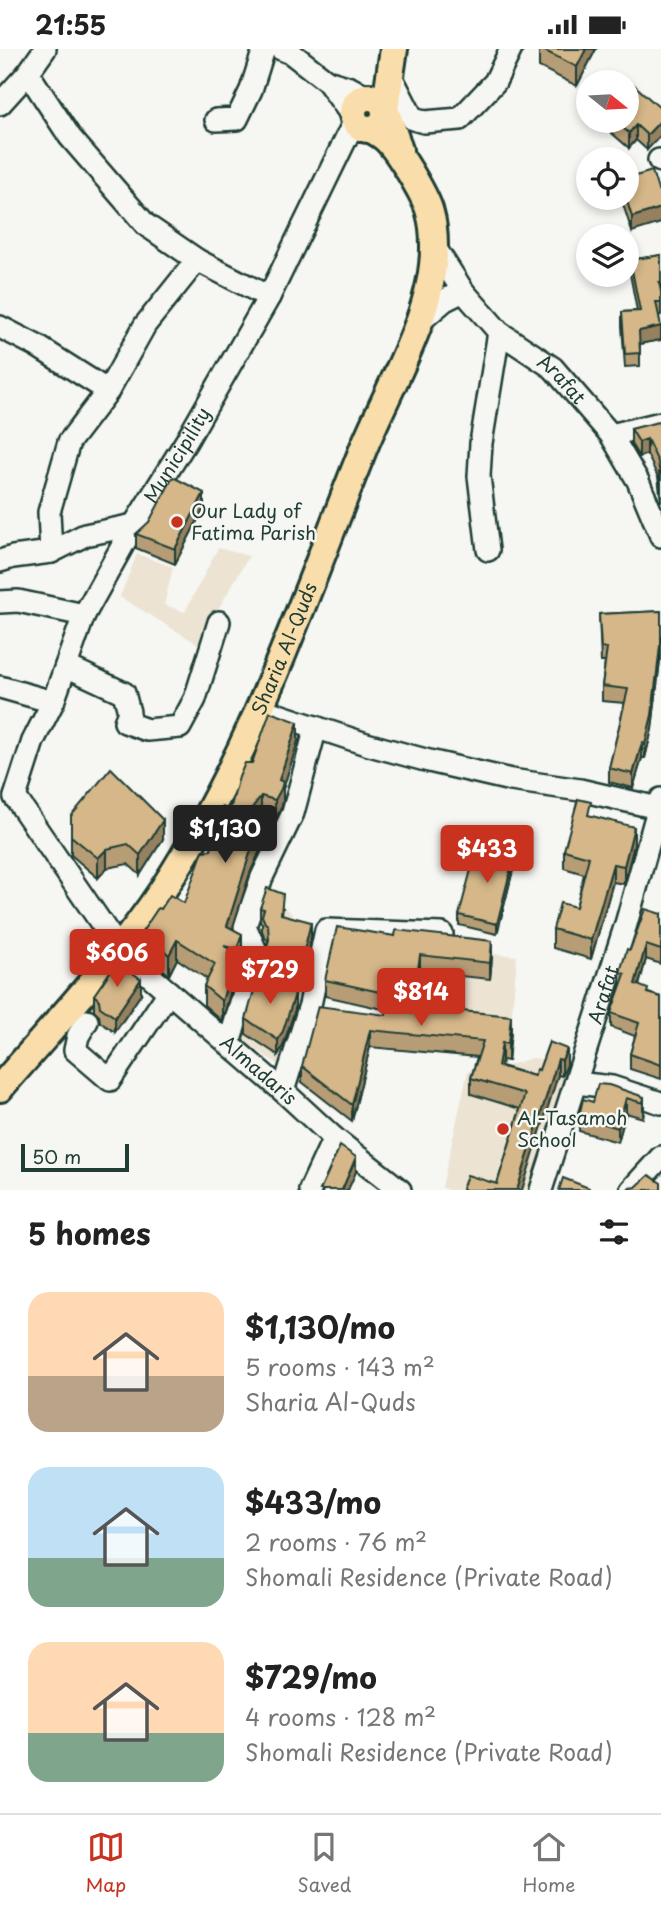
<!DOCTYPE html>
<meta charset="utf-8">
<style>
body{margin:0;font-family:"Playpen Sans",sans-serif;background:#f6f6f6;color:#222;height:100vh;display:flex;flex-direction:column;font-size:26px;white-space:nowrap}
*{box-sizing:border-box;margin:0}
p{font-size:23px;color:#767676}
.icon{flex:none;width:38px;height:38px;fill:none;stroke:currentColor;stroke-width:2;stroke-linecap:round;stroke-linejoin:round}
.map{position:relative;height:1141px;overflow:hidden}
.details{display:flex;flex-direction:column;background:#fff;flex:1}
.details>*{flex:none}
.needle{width:46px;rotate:108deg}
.fabs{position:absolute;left:576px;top:21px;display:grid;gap:14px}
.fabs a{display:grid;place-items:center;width:63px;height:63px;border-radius:50%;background:#fff;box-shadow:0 4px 10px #0003;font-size:35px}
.scale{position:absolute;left:21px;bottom:18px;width:108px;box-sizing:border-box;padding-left:7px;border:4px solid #1f3d34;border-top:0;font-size:19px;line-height:24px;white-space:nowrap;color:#1f3d34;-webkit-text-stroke:5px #f6f6f2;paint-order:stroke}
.price{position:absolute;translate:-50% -60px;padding:0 16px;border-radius:7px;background:#c8321e;color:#fff;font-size:23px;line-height:46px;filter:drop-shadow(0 2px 4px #0008)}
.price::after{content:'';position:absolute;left:50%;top:42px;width:21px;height:16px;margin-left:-10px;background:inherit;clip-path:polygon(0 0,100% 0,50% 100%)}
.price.selected{background:#222;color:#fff}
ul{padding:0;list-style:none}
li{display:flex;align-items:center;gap:21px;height:175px;padding:0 28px}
li span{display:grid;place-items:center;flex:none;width:196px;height:140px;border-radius:21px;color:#555}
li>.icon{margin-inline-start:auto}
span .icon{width:84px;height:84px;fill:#fffc;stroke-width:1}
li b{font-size:30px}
h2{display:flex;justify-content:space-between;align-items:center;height:84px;padding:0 28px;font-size:30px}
.status{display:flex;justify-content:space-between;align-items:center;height:49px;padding:0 35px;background:#fff;direction:ltr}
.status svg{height:19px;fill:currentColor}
.tabs{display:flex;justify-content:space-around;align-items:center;height:98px;border-top:2px solid #e0e0e0;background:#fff;font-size:19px;color:#767676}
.tabs a{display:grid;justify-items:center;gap:4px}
.tabs .selected{color:#c8321e}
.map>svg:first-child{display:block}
.built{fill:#ece3d2}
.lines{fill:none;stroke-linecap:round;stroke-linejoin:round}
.minor-casing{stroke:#1f3d34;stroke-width:26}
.major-casing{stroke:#1f3d34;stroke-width:32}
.minor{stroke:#f6f6f2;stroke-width:21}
.major{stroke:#f9deab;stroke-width:26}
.wall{fill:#b79d76;stroke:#1f3d34;stroke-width:2}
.shaded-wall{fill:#958060;stroke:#1f3d34;stroke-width:2}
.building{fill:#d5b789;stroke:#1f3d34;stroke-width:2}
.poi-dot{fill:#c8321e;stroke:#f6f6f2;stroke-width:2.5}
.labels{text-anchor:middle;stroke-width:5;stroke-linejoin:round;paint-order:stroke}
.street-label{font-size:19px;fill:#1f3d34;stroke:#f6f6f2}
.poi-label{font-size:19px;fill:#1f3d34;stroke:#f6f6f2;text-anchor:start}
</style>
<div class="status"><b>21:55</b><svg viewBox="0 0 49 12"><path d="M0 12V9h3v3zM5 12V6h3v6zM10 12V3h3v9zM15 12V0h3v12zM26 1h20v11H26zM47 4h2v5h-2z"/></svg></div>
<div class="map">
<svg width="661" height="1141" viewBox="0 0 661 1141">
<rect width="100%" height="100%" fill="#f6f6f2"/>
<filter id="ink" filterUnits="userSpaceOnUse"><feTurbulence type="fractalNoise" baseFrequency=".0143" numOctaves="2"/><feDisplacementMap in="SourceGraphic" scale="14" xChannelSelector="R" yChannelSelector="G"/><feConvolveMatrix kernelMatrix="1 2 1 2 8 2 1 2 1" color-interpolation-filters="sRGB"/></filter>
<g filter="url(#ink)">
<g class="built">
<polygon points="218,499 249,507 198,595 120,548 137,505 173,518 164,556 185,563"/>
<polygon points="260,846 279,853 318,888 281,1017 234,986 249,874"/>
<polygon points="395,897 517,907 508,1009 387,999"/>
<polygon points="532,1009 572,1014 530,1141 447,1141 442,1138 468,1022 507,1017"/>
</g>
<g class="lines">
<g class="minor-casing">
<g id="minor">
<polyline points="45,0 28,24 70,88 146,176 197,211 269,248"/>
<polyline points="389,23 413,70 424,73 460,70 495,33 511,0"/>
<polyline points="327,32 350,39 367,48"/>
<polyline points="0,55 28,24"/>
<polyline points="216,71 237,70 251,41 264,0"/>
<polyline points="659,111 661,112"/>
<path id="s1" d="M434 197 463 242 499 283 553 319 611 386 638 432 661 487"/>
<polyline points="417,275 445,251 463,242"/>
<polyline points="0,278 37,297 108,342 145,276 197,211"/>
<polyline points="108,342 69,393 49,463 51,503 85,486 134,476"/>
<polyline points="611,386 661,374"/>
<polyline points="488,501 479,427 481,394 499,283"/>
<polyline points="0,512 13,508 51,503"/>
<polyline points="0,553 18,552 84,566"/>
<polyline points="66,617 124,644 129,663 125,673 147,681 180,678 195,650 219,573"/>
<polyline points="0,638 53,653"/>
<polyline points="261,660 366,695 429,712 511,731 580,741 658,759"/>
<path id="s2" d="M15 748 33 692 53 653 84 566 134 476 187 391 269 248 355 71 327 32 291 4 281 0"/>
<path id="s3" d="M15 748 119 900 283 1042 334 1089 400 1141"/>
<polyline points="87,972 78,987 75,1001 110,1031 169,943"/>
<polyline points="229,995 256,902 245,877 262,828 293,764 316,678"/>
<polyline points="576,1034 612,1038 661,1054"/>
<polyline points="283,1042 310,956 326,881 442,885"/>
<polyline points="310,1141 334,1089"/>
<path id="s4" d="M541 1141 626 875 661 750"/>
<polyline points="631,1141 661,1108"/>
</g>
</g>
<g class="major-casing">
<g id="major">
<polyline points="394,0 385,60 399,101"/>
<circle cx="369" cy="64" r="16"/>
<path id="s5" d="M0 1039C56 974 117 910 164 839 253 703 304 548 364 398 389 337 435 263 434 197 434 187 433 174 430 164 427 149 400 105 389 93 384 87 378 84 371 80"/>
</g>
</g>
<use href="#minor" class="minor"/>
<use href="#major" class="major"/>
</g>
<g class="wall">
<polygon points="539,0 596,0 577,37 539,18"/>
<polygon points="661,60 647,101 636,91 629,99 607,80 607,72 626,72"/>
<polygon points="652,122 632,183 621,149 626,149"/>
<polygon points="661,206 661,266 659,267 661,291 640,295 640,317 625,318 622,277 622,263 637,262 630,225 630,211"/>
<polygon points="661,378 661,453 658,428 647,405 639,408 631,395 631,380"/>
<polygon points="204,459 175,515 136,499 136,485"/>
<polygon points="661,562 661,611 660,611 652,680 645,709 642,709 633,739 609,733 609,719 625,654 602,652 602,637 605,613 601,613 599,565"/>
<polygon points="298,692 283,740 283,752 281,759 275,771 261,766 256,773 263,795 250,824 232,880 242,905 237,919 236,919 236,924 222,972 204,956 204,937 207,930 177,910 169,926 142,902 142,883 161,860 184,854 230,761 252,714"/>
<polygon points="71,767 163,790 140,826 128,815 107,819 98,829 71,806"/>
<polygon points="591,767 634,796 624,835 613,833 591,910 553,899 553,880 576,858 584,825 564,819 564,801"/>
<polygon points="515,813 497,885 459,876 459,866"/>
<polygon points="260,859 283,859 282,865 311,888 300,933 263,925 263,910 268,891 265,889 262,882 262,874 260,873"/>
<polygon points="661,865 661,915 646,910 639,937 648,944 661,948 661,1030 630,1020 630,1005 635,987 611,978 611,964 620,938 620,923 630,901"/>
<polygon points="395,887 492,908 490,930 420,923 415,957 511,983 508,1012 502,1011 501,1017 534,1027 539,1021 549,993 567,1016 562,1027 558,1026 497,1135 520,1060 471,1045 471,1029 477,1008 370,998 352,1072 302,1033 302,1017 386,966 387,961 325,947 325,931"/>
<polygon points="141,945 115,983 100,973 99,966 94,961 94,946"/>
<polygon points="295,960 283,997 278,1006 246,985 246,970"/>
<polygon points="644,1048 644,1062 643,1069 626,1064 618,1093 579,1082 579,1067 593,1053"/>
</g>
<g class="shaded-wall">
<polygon points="586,0 596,0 577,37 577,18"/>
<polygon points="661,71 661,86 647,101 647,86"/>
<polygon points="636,76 636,91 629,99 629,84"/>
<polygon points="661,159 661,174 632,183 632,168"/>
<polygon points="661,277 661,291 639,295 639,282"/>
<polygon points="647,390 647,405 639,408 639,393"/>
<polygon points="204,444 204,459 175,515 175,500"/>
<polygon points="660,597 660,611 652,680 645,709 645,695"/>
<polygon points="298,673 298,692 283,740 283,752 281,759 275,771 275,751 279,731"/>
<polygon points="642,694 642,709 633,739 633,725"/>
<polygon points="261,747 261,766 245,787 245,768"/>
<polygon points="163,771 163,790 140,826 140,806"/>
<polygon points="263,776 263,795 250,824 227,897 227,877 250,804"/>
<polygon points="634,778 634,796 624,835 624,817"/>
<polygon points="107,800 107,819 98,829 98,809"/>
<polygon points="515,803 515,813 497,885 497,875"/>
<polygon points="613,815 613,833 591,910 591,891"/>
<polygon points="311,873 311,888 300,933 300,918"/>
<polygon points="242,885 242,905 237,919 237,900"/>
<polygon points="177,891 177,910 169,926 169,906"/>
<polygon points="492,892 492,908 490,930 490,914"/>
<polygon points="646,896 646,910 635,950 635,935"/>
<polygon points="236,904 236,924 222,972 222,952"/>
<polygon points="420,906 420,923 413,973 413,957"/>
<polygon points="141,930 141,945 115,983 115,968"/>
<polygon points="295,945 295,960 283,997 278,1006 278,991"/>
<polygon points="511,967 511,983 508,1012 508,995"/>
<polygon points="370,981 370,998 352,1072 352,1056"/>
<polygon points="502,994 502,1011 498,1033 498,1017"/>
<polygon points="567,1000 567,1016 562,1027 562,1011"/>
<polygon points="558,1010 558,1026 522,1141 517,1141"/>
<polygon points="644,1048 644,1062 643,1069 643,1054"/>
<polygon points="626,1049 626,1064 618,1093 618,1079"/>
<polygon points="356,1108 356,1123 348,1141 342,1141"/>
</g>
<g class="building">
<polygon points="541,0 586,0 577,18"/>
<polygon points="633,35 661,60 661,71 647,86 636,76 629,84 615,72 626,72 626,43"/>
<polygon points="652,122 658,141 661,140 661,159 632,168 626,149 626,130"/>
<polygon points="661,206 661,233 659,233 661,243 661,253 656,253 661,277 639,282 640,304 625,305 622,263 640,262 630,211"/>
<polygon points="658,373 661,378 661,420 659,420 658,413 647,390 639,393 631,380"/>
<polygon points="659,423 661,423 661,438 660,435"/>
<polygon points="173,428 204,444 175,500 136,485 149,473"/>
<polygon points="661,562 661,597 660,597 652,666 645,695 642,694 633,725 609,719 628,640 602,637 607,599 601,599 599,565"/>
<polygon points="270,663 298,673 279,731 283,733 281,740 275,751 261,747 245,768 263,776 250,804 227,877 242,885 237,900 224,897 236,904 222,952 204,937 215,915 177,891 169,906 142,883 158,859 161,860 170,846 184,854 203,802 211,801 222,758 230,761 239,728 245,714 252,714"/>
<polygon points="111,719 163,771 140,806 128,795 107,800 98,809 71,787 71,767"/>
<polygon points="578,750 591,753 588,766 634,778 624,817 613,815 591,891 553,880 560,854 576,858 589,808 564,801"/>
<polygon points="477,798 515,803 497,875 459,866"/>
<polygon points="267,839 283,845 281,865 311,873 300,918 263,910 269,891 268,876 265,874 262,867 264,860 260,859"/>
<polygon points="645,860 661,865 661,901 646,896 635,935 648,940 647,944 661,948 661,1016 630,1005 639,974 611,964 625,925 620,923 627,900 630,901"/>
<polygon points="337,878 395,887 396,881 492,892 490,914 420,906 413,957 511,967 508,995 502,994 498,1017 534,1027 537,1020 539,1021 549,993 567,1000 562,1011 558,1010 517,1141 462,1141 467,1126 497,1135 525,1045 471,1029 483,992 370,981 352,1056 302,1017 318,957 386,966 389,945 325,931"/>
<polygon points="117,913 141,930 115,968 100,958 99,951 94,946"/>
<polygon points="259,923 295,945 283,982 278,991 246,970"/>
<polygon points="598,1035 609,1036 644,1048 643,1054 626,1049 618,1079 579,1067 583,1050 593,1053"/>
<polygon points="340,1097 356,1108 342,1141 320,1141"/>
<polygon points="649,1126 661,1134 661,1141 627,1141 629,1139 636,1138"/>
<polygon points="563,1129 589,1139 589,1141 559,1141"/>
</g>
</g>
<g class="poi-dot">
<circle cx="177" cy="473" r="7"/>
<circle cx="503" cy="1080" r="7"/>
</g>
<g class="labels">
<g class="street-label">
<text dy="7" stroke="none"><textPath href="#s1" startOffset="187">Arafat</textPath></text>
<text dy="7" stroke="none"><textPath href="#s2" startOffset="380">Municipility</textPath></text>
<text dy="7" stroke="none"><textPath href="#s5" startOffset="527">Sharia Al-Quds</textPath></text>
<text dy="7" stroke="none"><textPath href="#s4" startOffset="205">Arafat</textPath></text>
<text dy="7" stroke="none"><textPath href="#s3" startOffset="369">Almadaris</textPath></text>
</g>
<g class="poi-label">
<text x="191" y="469">Our Lady of<tspan x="191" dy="22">Fatima Parish</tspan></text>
<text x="517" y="1076">Al-Tasamoh<tspan x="517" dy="22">School</tspan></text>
</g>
</g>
</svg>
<div class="fabs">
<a><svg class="needle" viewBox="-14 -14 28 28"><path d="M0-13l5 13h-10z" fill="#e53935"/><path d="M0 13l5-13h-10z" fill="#767676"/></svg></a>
<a><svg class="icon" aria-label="locate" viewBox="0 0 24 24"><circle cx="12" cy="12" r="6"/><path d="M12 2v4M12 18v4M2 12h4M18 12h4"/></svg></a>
<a><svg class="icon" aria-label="layers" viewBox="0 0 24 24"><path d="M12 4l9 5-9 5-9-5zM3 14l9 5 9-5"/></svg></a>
</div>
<div class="scale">50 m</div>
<b class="price selected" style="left:225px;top:816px">$1,130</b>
<b class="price" style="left:487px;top:836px">$433</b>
<b class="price" style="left:117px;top:940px">$606</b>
<b class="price" style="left:270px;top:957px">$729</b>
<b class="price" style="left:421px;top:979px">$814</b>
</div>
<section class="details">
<h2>5 homes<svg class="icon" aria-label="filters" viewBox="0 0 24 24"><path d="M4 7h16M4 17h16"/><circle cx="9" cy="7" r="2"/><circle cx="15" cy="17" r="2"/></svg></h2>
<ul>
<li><span style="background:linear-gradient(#ffd9b3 60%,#b9a48a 0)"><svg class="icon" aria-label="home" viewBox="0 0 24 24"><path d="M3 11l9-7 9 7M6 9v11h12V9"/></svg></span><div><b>$1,130/mo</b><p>5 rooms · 143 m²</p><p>Sharia Al-Quds</p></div></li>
<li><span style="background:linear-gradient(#bfe0f5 65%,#7fa58c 0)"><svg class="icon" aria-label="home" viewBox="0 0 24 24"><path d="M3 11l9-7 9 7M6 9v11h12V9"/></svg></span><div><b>$433/mo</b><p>2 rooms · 76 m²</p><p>Shomali Residence (Private Road)</p></div></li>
<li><span style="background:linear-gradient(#ffd9b3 65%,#7fa58c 0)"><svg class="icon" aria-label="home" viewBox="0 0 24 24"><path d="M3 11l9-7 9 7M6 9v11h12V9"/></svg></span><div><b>$729/mo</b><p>4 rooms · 128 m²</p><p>Shomali Residence (Private Road)</p></div></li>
</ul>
</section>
<nav class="tabs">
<a class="selected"><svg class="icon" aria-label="map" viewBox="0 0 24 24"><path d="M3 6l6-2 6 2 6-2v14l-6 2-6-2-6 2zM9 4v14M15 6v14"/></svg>Map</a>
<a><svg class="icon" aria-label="saved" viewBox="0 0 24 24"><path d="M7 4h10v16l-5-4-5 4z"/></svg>Saved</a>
<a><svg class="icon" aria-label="home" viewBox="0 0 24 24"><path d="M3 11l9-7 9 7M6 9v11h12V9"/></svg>Home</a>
</nav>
